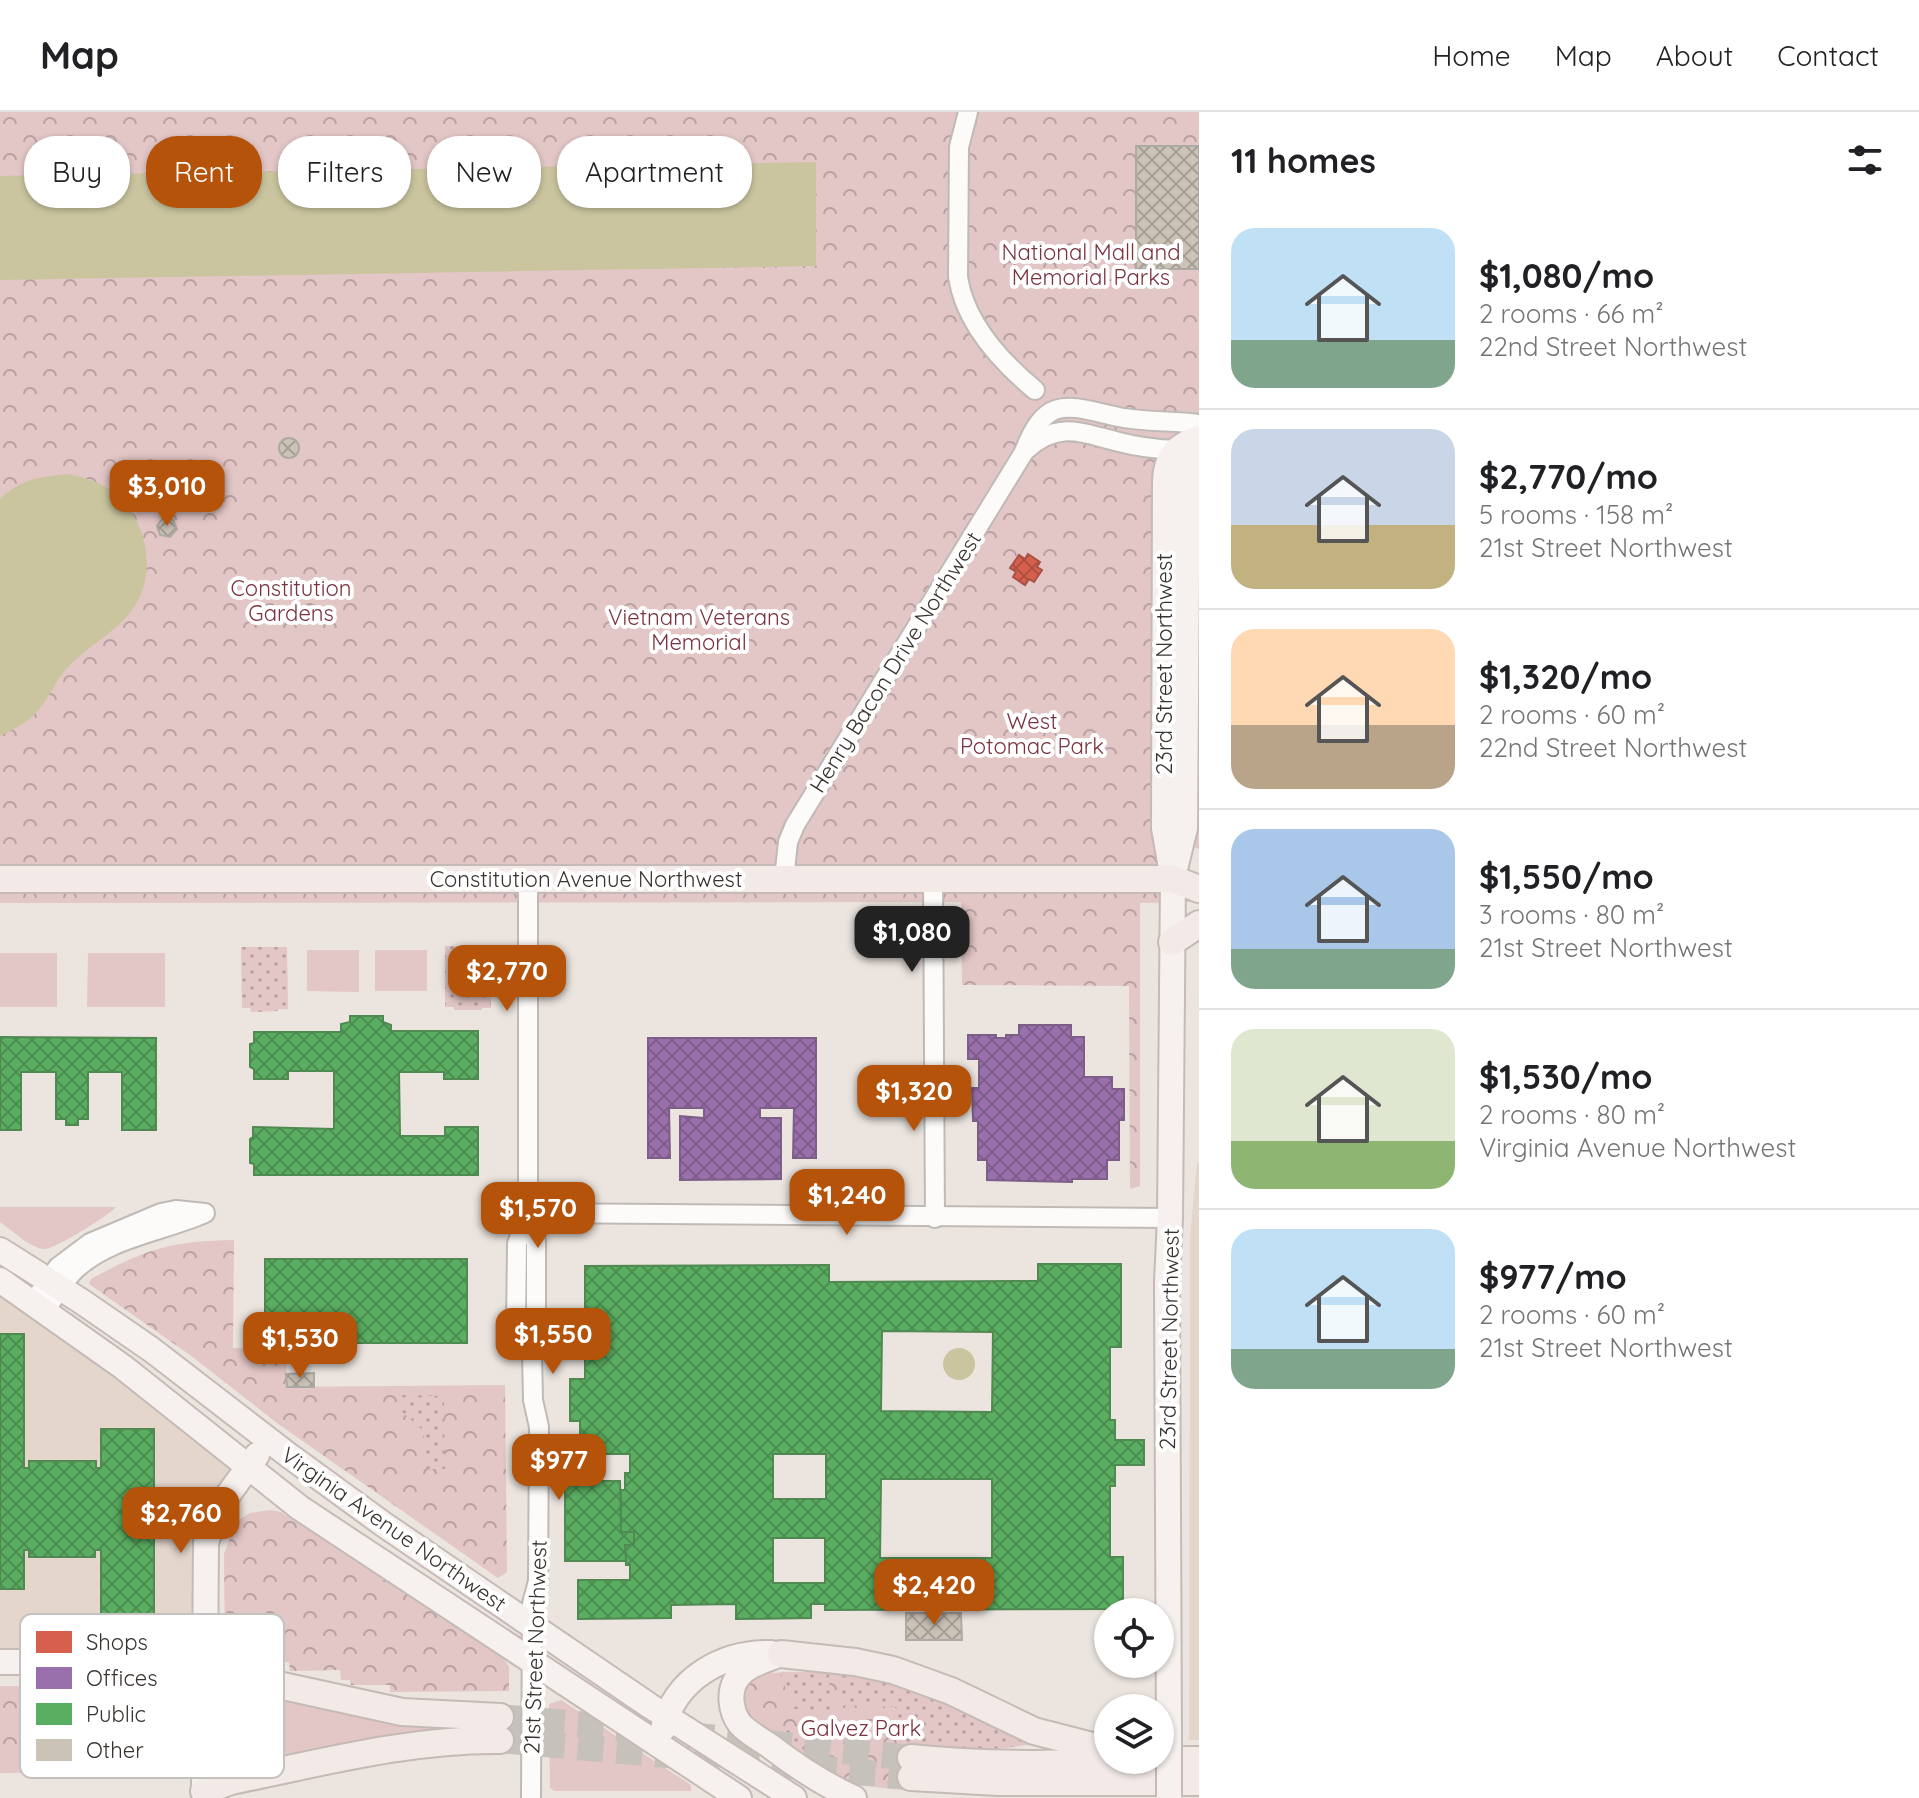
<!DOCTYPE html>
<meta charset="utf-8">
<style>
body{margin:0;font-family:Quicksand,sans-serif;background:#f2f2f2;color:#202124;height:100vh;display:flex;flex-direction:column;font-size:30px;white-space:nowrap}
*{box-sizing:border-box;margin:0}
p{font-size:26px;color:#757577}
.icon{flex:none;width:44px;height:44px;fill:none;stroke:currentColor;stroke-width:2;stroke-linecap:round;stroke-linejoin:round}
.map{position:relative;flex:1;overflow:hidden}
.details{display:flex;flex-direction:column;background:#fff;width:720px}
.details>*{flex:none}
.banner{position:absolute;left:24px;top:24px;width:760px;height:72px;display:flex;gap:16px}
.buttons{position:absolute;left:1094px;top:1486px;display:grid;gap:16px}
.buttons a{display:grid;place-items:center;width:80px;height:80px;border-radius:50%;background:#fff;box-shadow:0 2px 6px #0004;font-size:40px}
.price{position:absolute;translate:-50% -68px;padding:0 18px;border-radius:16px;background:#b45309;color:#fff;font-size:26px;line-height:52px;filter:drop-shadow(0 2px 4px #0008)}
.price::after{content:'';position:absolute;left:50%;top:48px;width:24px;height:18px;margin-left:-12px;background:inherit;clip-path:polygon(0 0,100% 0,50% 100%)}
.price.current{background:#222;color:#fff}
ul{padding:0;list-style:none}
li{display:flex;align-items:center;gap:24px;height:200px;padding:0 32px}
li+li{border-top:2px solid #e0e0e0}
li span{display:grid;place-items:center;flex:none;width:224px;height:160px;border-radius:24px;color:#555}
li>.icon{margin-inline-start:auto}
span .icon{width:96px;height:96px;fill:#fffc;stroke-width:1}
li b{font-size:34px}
h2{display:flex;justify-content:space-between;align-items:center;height:96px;padding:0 32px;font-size:34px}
.chip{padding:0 28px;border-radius:32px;background:#fff;box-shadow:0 2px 6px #0004;font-size:28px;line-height:72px}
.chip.current{background:#b45309;color:#fff}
header{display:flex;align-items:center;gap:48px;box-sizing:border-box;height:112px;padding:0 40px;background:#fff;border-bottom:2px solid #e0e0e0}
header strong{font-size:38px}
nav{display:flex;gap:44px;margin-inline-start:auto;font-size:28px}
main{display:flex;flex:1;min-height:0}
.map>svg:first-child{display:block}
.built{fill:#e5d6cc}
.grass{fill:#e3c6c6}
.park{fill:url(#park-crowns)}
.garden{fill:url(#garden-dots)}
.water{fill:#cac59f}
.shops{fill:url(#shops-cross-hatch);stroke:#a75244;stroke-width:2}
.offices{fill:url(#offices-cross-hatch);stroke:#7c5e86;stroke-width:2}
.public{fill:url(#public-cross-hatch);stroke:#508952;stroke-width:2;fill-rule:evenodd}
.building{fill:url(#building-cross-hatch);stroke:#ada9a4;stroke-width:2}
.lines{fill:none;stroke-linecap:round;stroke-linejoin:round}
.highway-tunnel{stroke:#c7c1bc;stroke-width:26;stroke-dasharray:26 13;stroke-linecap:butt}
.minor-casing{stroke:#c0bab6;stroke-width:22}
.major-casing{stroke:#c5bab6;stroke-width:28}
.highway-casing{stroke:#c5bab6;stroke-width:30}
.minor{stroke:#fcfbfa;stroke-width:18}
.major{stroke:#f6f1ef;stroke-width:24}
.highway{stroke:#f3eae8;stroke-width:26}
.major-bridge-casing{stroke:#c5bab6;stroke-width:28;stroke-linecap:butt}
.major-bridge{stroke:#f6f1ef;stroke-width:24}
.labels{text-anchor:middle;stroke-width:8;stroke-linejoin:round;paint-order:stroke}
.park-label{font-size:22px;fill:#7a323d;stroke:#fff}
.street-label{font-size:22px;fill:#39332f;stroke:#fff}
.key{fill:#fff;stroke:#c4c2c1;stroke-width:2}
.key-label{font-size:22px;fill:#39332f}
</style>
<header>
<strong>Map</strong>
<nav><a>Home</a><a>Map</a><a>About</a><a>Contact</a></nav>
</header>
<main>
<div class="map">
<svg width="1199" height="1686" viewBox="0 0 1199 1686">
<defs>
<pattern id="park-crowns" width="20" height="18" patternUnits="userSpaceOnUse" patternTransform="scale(2)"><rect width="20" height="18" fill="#e3c6c6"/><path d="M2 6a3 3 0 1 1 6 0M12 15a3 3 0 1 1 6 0" fill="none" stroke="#b9a1a1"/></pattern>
<pattern id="garden-dots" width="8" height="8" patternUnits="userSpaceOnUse" patternTransform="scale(2)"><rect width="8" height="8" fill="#e3c6c6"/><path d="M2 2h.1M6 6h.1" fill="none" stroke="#b9a1a1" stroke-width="1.8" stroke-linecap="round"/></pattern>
<pattern id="shops-cross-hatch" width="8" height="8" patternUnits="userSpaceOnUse" patternTransform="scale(2)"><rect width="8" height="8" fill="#d6604d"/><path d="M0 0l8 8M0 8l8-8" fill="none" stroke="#af5040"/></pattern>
<pattern id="offices-cross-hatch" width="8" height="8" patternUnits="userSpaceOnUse" patternTransform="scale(2)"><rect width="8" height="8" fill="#9970ab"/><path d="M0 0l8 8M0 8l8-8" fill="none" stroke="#7e5d8c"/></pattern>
<pattern id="public-cross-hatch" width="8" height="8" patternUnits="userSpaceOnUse" patternTransform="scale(2)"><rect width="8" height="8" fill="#5aae61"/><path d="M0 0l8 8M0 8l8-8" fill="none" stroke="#4b8e50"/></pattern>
<pattern id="building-cross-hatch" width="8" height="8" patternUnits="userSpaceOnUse" patternTransform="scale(2)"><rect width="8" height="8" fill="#ccc3b7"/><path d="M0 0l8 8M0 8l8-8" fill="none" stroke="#a79f95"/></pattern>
</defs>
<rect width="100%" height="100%" fill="#ebe4df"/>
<g class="built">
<polygon points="1197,1051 1199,1051 1199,1628 1189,1628 1190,1124"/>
<polygon points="0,1168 247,1356 217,1398 205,1557 0,1550"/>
</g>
<g class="grass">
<polygon points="307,838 359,838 359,880 307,879"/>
<rect x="375" y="838" width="52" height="41"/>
<rect x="0" y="841" width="57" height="54"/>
<polygon points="88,841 165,841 165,895 87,895"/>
<path d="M0 1095H116C109 1103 56 1137 44 1137 30 1136 12 1118 0 1110Z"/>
<path d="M235 1577 441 1614 442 1621 233 1655 224 1651C225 1632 218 1593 236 1582Z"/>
<polygon points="561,1588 691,1673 691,1679 555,1679 550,1676 549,1592"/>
</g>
<g class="park">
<polygon points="0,0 1199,0 1199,737 1190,733 1190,790 1140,791 1140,1074 1130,1077 1129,874 962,873 961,790 0,791"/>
<path d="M234 1128 233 1236 286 1237 287 1275 505 1273 507 1460 498 1466 277 1311 190 1243 89 1172 91 1167C146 1137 171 1129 234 1128Z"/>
<polygon points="270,1398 281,1400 504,1547 509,1555 509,1579 390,1580 390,1573 351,1573 350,1568 341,1568 340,1558 290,1559 289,1550 238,1550 225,1529 224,1442 236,1410 250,1401"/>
<path d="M858 1559C918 1576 974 1603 1030 1632 990 1640 951 1637 911 1636L912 1679C884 1676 854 1675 831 1660L828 1666 749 1607 741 1593V1578L753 1564 765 1561Z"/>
<polygon points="0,1574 175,1576 182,1582 182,1653 175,1660 0,1661"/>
</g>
<g class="garden">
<polygon points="445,834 491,834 491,896 482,896 482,898 454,898 454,895 445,895"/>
<polygon points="241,835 287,835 288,897 279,897 278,899 251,900 250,896 242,896"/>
<polygon points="401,1283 444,1284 445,1357 425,1357 424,1319 401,1299"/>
<polygon points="780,1560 829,1560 830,1598 793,1597"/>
<path d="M838 1560 893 1569 965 1599 1030 1632C986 1641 941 1637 897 1635V1595L838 1593Z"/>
<polygon points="790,1614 800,1617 830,1638 831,1660 828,1666 770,1623 778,1616"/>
</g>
<g class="water">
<polygon points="816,50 816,154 0,168 0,64"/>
<path d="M69 362C81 365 93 368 104 374 145 397 161 459 132 498 115 521 88 534 68 555 56 567 51 583 40 596 30 609 15 617 0 624V387C22 366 40 365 69 362Z"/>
<circle cx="959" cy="1252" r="16"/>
</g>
<polygon class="shops" points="1028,442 1040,450 1037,455 1042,458 1034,470 1029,467 1025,473 1013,465 1016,460 1010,456 1019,443 1025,447"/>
<g class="offices">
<polygon points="1019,913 1071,913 1071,925 1084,925 1084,965 1112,965 1112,977 1124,977 1124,1008 1119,1008 1119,1048 1107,1048 1107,1067 1072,1067 1072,1070 987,1068 987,1048 978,1048 978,1009 973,1009 972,976 979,976 979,947 968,947 968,923 996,923 996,926 1006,926 1006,923 1019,923"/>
<polygon points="648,926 816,926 816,1046 793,1046 794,996 760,996 760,1006 781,1006 781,1067 680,1068 680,1004 704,1006 704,996 669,996 670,1046 648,1046"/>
</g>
<g class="public">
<polygon points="350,904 383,904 383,910 391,913 391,919 478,919 478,967 444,967 444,960 399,960 400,1024 445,1024 445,1015 478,1015 478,1063 254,1063 254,1052 250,1051 250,1027 253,1025 253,1015 334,1017 334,959 288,959 288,967 254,967 254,957 250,955 250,932 254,931 254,920 341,920 341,912 350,910"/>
<polygon points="0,925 156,926 156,1018 122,1018 122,960 88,960 88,1007 78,1007 78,1013 66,1013 66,1007 56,1007 56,960 21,960 21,1018 0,1018"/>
<rect x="265" y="1147" width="202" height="84"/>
<path d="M1038 1152H1121V1235H1110V1308H1115V1328H1144V1353H1115V1374H1110V1445H1123V1497L825 1498V1492H811V1506L736 1507V1492L671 1493V1506L578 1507V1468H630V1453H626L625 1433H634V1420H621V1378H625V1361H630V1342H580V1309H570V1267H585V1154L829 1153V1170L1038 1169ZM882 1219 993 1220 992 1300 881 1299ZM773 1342H826V1387H773ZM881 1367H992V1446H880ZM773 1426H825V1471H773Z"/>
<polygon points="0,1222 24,1222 24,1356 29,1356 29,1349 96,1349 96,1356 101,1356 101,1317 154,1317 154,1507 101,1507 101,1438 95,1438 95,1445 29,1445 29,1438 24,1438 24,1477 0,1477"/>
<polygon points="565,1369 620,1369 621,1420 634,1420 634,1433 625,1433 626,1449 565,1449"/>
</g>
<g class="building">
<rect x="1136" y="34" width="63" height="123"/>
<circle cx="289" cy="336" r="10"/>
<polygon points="163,406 173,408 177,417 170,425 160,423 157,414"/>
<polygon points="314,1261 314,1275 287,1275 286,1262"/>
<polygon points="906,1501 961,1501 962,1528 906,1528"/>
</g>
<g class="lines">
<g class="highway-tunnel">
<polyline points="500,1605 645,1618"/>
<polyline points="688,1623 911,1646"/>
<polyline points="500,1628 911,1665"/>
</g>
<g class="minor-casing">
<g id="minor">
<path d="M968 0 959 35 958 165C965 211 1000 249 1035 278"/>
<path d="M1026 338C1058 308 1082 321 1119 330 1138 335 1156 337 1175 338"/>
<polyline points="528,767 528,1101 536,1130 536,1217 532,1241 533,1288 539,1315 538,1469 532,1492 531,1686"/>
<path d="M784 767 788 730 795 713 1024 340C1047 278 1072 296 1124 306 1149 310 1174 309 1199 312"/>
<polyline points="933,767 935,1106"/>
<polyline points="528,1101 1170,1106"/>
<polyline points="528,1101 517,1132 516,1215 532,1241"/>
<polyline points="33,1190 58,1155 90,1131 161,1101 176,1098 205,1101"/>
<path d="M45 1199C54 1186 63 1170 75 1158 109 1126 161 1120 203 1102"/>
</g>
</g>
<g class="major-casing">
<g id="major">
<polyline points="1175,757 1185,716 1188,330"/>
<polyline points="0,1138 81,1189 152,1238 287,1342 383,1412 650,1594 794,1686"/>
<polyline points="0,1168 123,1255 300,1396 739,1686"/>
<path d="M781 1542C767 1548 748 1552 738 1565 728 1578 730 1599 740 1612 748 1621 760 1627 770 1634 797 1655 823 1672 854 1686"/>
<polyline points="0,1550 177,1550 205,1557"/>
<path d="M663 1617C675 1566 723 1540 771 1541"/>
<path d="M1169 1627 1167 1170 1170 1106 1173 767 1164 716 1165 370C1165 345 1177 333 1199 326"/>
<polyline points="204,1679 206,1431 217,1398 257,1343"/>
</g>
</g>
<g class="highway-casing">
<g id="highway">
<polyline points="0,767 1173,767 1199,777"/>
<polyline points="1172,830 1199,812"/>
<polyline points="781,1542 855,1550 893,1558 951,1579 1034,1619 1108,1638"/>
<polyline points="205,1557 402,1600 500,1605"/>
<path d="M911 1646C992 1655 1075 1652 1156 1648"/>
<polyline points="1160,1648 1199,1648"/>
<polyline points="911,1665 998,1670 1199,1670"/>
<path d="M204 1679 231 1669C320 1651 409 1627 500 1628"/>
</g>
</g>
<use href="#minor" class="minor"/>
<use href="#major" class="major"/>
<use href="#highway" class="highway"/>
<g class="major-bridge-casing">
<polyline id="major-bridge" points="1169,1627 1169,1684"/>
</g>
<use href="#major-bridge" class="major-bridge"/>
</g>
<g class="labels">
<g class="park-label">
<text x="1091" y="148">National Mall and<tspan x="1091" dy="25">Memorial Parks</tspan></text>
<text x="291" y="484">Constitution<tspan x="291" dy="25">Gardens</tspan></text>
<text x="699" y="513">Vietnam Veterans<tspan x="699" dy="25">Memorial</tspan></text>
<text x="1032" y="617">West<tspan x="1032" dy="25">Potomac Park</tspan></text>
<text x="861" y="1624">Galvez Park</text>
</g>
<g class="street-label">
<text transform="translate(895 550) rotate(-58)" y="8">Henry Bacon Drive Northwest</text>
<text transform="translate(1164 552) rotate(-90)" y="8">23rd Street Northwest</text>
<text x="586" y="775">Constitution Avenue Northwest</text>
<text transform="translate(1169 1227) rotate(-89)" y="8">23rd Street Northwest</text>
<text transform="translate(394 1417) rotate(35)" y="8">Virginia Avenue Northwest</text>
<text transform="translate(535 1535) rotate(-88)" y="8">21st Street Northwest</text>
</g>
</g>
<rect x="20" y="1502" width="264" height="164" rx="12" class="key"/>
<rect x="36" y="1519" width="36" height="22" fill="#d6604d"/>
<rect x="36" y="1555" width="36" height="22" fill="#9970ab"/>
<rect x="36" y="1591" width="36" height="22" fill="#5aae61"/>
<rect x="36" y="1627" width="36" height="22" fill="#ccc3b7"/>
<g class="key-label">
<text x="86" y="1538">Shops</text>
<text x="86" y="1574">Offices</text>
<text x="86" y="1610">Public</text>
<text x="86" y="1646">Other</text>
</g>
</svg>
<div class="buttons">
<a><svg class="icon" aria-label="locate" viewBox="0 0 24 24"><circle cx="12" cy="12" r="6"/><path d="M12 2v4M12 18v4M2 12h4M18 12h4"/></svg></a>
<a><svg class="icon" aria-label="layers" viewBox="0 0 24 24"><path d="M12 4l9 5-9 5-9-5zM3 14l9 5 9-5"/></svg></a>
</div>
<b class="price" style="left:167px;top:416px">$3,010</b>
<b class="price current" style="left:912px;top:862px">$1,080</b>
<b class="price" style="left:507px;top:901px">$2,770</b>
<b class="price" style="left:914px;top:1021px">$1,320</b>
<b class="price" style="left:847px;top:1125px">$1,240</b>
<b class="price" style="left:538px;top:1138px">$1,570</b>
<b class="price" style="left:553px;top:1264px">$1,550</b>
<b class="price" style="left:300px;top:1268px">$1,530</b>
<b class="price" style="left:559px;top:1390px">$977</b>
<b class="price" style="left:181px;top:1443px">$2,760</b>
<b class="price" style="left:934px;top:1515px">$2,420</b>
<div class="banner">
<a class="chip">Buy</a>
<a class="chip current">Rent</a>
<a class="chip">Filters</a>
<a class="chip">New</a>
<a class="chip">Apartment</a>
</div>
</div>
<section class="details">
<h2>11 homes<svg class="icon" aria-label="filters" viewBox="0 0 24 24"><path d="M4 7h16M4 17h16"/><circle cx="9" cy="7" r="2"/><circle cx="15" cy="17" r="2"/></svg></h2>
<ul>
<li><span style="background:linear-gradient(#bfe0f5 70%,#7fa58c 0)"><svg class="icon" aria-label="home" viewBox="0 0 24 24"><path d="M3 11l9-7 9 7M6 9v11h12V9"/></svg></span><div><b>$1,080/mo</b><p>2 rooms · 66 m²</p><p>22nd Street Northwest</p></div></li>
<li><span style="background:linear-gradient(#c9d6e8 60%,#c2b280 0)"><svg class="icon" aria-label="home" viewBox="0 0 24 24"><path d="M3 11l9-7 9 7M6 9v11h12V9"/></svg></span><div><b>$2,770/mo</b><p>5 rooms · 158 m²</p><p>21st Street Northwest</p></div></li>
<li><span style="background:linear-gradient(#ffd9b3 60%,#b9a48a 0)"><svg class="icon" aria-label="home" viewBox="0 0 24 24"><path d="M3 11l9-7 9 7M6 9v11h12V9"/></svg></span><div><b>$1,320/mo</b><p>2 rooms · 60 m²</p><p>22nd Street Northwest</p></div></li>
<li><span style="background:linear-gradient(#a9c7e8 75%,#7fa58c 0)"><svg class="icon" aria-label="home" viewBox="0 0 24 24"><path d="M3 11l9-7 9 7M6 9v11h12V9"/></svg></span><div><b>$1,550/mo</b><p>3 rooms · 80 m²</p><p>21st Street Northwest</p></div></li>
<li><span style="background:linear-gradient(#dfe7d0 70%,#8fb573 0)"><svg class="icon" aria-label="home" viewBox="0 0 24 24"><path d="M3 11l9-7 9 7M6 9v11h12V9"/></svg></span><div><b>$1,530/mo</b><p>2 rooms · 80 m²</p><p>Virginia Avenue Northwest</p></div></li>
<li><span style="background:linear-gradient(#bfe0f5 75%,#7fa58c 0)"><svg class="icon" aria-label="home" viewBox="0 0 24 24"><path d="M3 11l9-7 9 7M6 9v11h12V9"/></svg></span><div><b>$977/mo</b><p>2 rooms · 60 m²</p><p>21st Street Northwest</p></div></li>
</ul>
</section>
</main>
